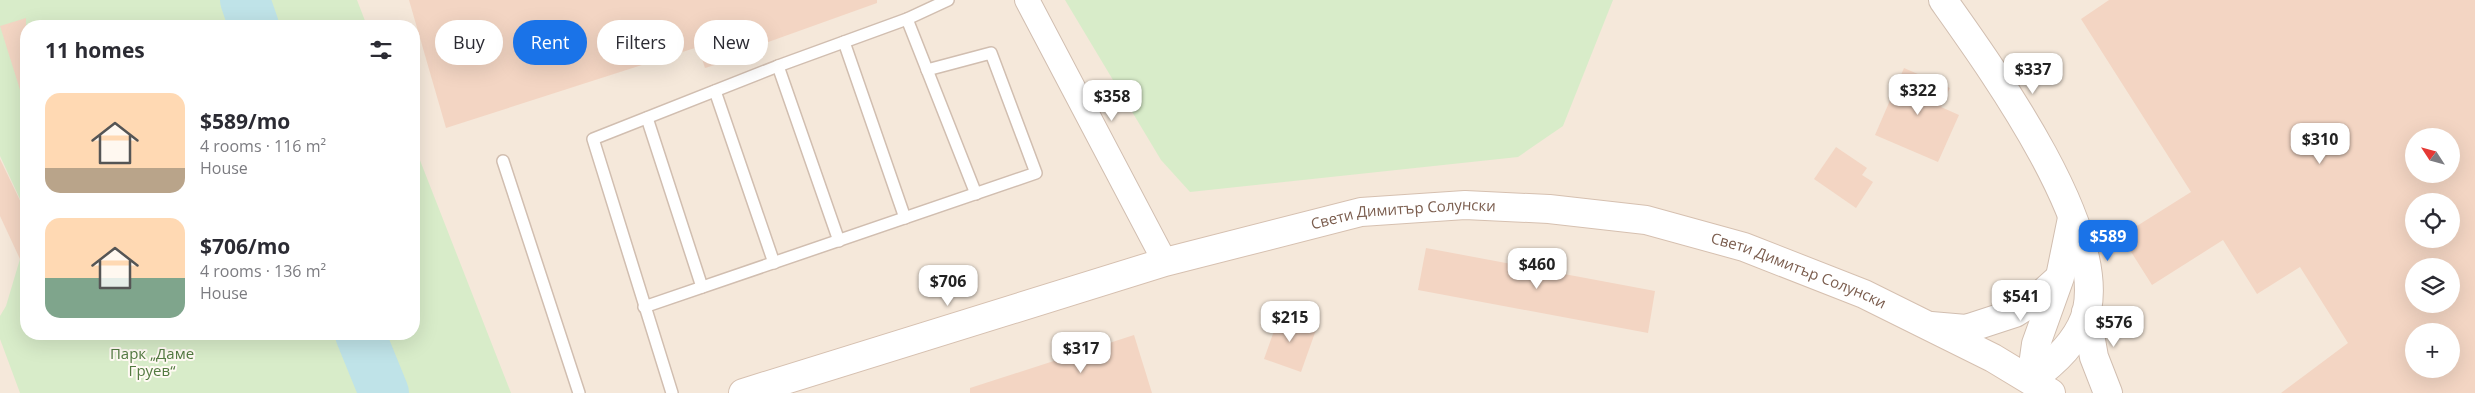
<!DOCTYPE html>
<meta charset="utf-8">
<style>
body{margin:0;font-family:"Open Sans",sans-serif;background:#f2f2f3;color:#2b2b33;height:100vh;display:flex;flex-direction:column;font-size:19px;white-space:nowrap}
*{box-sizing:border-box;margin:0}
p{font-size:16px;color:#7c7c81}
.icon{flex:none;width:28px;height:28px;fill:none;stroke:currentColor;stroke-width:2;stroke-linecap:round;stroke-linejoin:round}
.map{position:relative;flex:1;overflow:hidden}
.side{position:absolute;left:20px;top:20px;width:400px;height:320px;display:flex;flex-direction:column;background:#fff;border-radius:20px;box-shadow:0 5px 20px #0002}
.side>*{flex:none}
.guide{position:absolute;left:435px;top:20px;width:475px;height:45px;display:flex;gap:10px}
.needle{width:32px;rotate:306deg}
.tools{position:absolute;left:2405px;top:128px;display:grid;gap:10px}
.tools a{display:grid;place-items:center;width:55px;height:55px;border-radius:50%;background:#fff;box-shadow:0 5px 20px #0002;font-size:25px}
.price{position:absolute;translate:-50% -42px;padding:0 11px;border-radius:10px;background:#fff;color:#222;font-size:16px;line-height:32px;filter:drop-shadow(0 1px 2px #0008)}
.price::after{content:'';position:absolute;left:50%;top:30px;width:15px;height:11px;margin-left:-8px;background:inherit;clip-path:polygon(0 0,100% 0,50% 100%)}
.price.active{background:#1a73e8;color:#fff}
ul{padding:0;list-style:none}
li{display:flex;align-items:center;gap:15px;height:125px;padding:0 25px}
li span{display:grid;place-items:center;flex:none;width:140px;height:100px;border-radius:15px;color:#555}
li>.icon{margin-inline-start:auto}
span .icon{width:60px;height:60px;fill:#fffc;stroke-width:1}
li b{font-size:21px}
h2{display:flex;justify-content:space-between;align-items:center;height:60px;padding:0 25px;font-size:21px}
.chip{padding:0 18px;border-radius:22px;background:#fff;box-shadow:0 5px 20px #0002;font-size:18px;line-height:45px}
.chip.active{background:#1a73e8;color:#fff}
.map>svg:first-child{display:block}
.residential{fill:#f5e8da;fill-rule:evenodd}
.green{fill:#d8ecc9}
.lines{fill:none;stroke-linecap:round;stroke-linejoin:round}
.river{stroke:#bfe3e8;stroke-width:50}
.building{fill:#f3d5c3;fill-rule:evenodd}
.service-casing{stroke:#d1beb0;stroke-width:14}
.minor-casing{stroke:#d1beb0;stroke-width:26}
.tertiary-casing{stroke:#d1beb0;stroke-width:30}
.secondary-casing{stroke:#d6c0b0;stroke-width:30}
.service{stroke:#fff;stroke-width:11}
.minor{stroke:#fff;stroke-width:24}
.tertiary{stroke:#fff;stroke-width:28}
.secondary{stroke:#fff;stroke-width:28}
.labels{text-anchor:middle;stroke-width:4;stroke-linejoin:round;paint-order:stroke}
.street-label{font-size:15px;fill:#7a5c4d;stroke:#fffaf3}
.park-label{font-size:15px;fill:#537a41;stroke:#fffaf3}
</style>
<div class="map">
<svg width="2475" height="393" viewBox="0 0 2475 393">
<rect width="100%" height="100%" fill="#fdf6ec"/>
<path class="residential" d="M0 0H2475V393H0ZM26 26H414V334H26ZM2414 136H2451V174H2414ZM2414 201H2451V239H2414ZM2414 266H2451V304H2414ZM2414 331H2451V369H2414Z"/>
<g class="green">
<polygon points="0,0 357,0 367,26 26,26 26,212 0,156"/>
<polygon points="1065,0 1613,0 1563,126 1518,157 1190,192 1161,160"/>
<polygon points="414,145 511,393 20,393 0,339 0,316 6,306 20,259 26,256 26,334 414,334"/>
</g>
<g class="lines">
<g class="river">
<polyline points="245,0 254,26"/>
<polyline points="360,334 384,393"/>
</g>
</g>
<g class="building">
<polygon points="409,0 877,0 877,3 743,51 744,56 705,68 698,47 446,128"/>
<path d="M2109 0H2475V393H2281L2348 343 2300 267 2257 294 2223 240 2152 285 2121 236 2191 192 2081 19ZM2414 136H2451V174H2414ZM2414 201H2451V239H2414ZM2414 266H2451V304H2414ZM2414 331H2451V369H2414Z"/>
<polygon points="26,18 26,92 21,93 0,26"/>
<polygon points="1904,68 1950,88 1941,107 1959,115 1938,162 1875,135"/>
<polygon points="1836,147 1867,168 1862,175 1873,182 1856,208 1814,179"/>
<polygon points="0,159 26,213 26,272 0,216"/>
<polygon points="1426,248 1655,291 1648,333 1418,290"/>
<polygon points="1280,314 1317,327 1301,372 1264,359"/>
<polygon points="1134,335 1152,393 970,393 970,388"/>
</g>
<g class="lines">
<g class="service-casing">
<g id="service">
<polyline points="907,19 976,194"/>
<polyline points="844,42 905,218"/>
<polyline points="778,66 839,241"/>
<polyline points="715,91 774,263"/>
<polyline points="647,118 702,287"/>
<polyline points="503,161 579,393"/>
<polyline points="644,307 1036,173 991,53 927,70"/>
<polyline points="672,393 593,139 778,66 907,19 948,0"/>
</g>
</g>
<g class="minor-casing">
<polyline id="minor" points="1027,0 1165,262"/>
</g>
<g class="tertiary-casing">
<g id="tertiary">
<path d="M1943 0C1992 69 2105 225 2087 310 2080 340 2054 363 2031 380"/>
<polyline points="2086,312 2094,357 2108,393"/>
<polyline points="1931,326 1966,329 2015,313 2034,301 2057,280"/>
<polyline points="2031,380 2036,344 2060,277 2072,218"/>
</g>
</g>
<g class="secondary-casing">
<g id="secondary">
<path id="s1" d="M743 393 1165 262 1361 212 1465 205 1549 209 1646 220 1744 247 1864 294 1993 358 2051 393"/>
</g>
</g>
<use href="#service" class="service"/>
<use href="#minor" class="minor"/>
<use href="#tertiary" class="tertiary"/>
<use href="#secondary" class="secondary"/>
</g>
<g class="labels">
<g class="street-label">
<text dy="5" stroke="none"><textPath href="#s1" startOffset="686">Свети Димитър Солунски</textPath></text>
<text dy="5" stroke="none"><textPath href="#s1" startOffset="1091">Свети Димитър Солунски</textPath></text>
</g>
<g class="park-label">
<text x="152" y="359">Парк „Даме<tspan x="152" dy="17">Груев“</tspan></text>
</g>
</g>
</svg>
<div class="tools">
<a><svg class="needle" viewBox="-14 -14 28 28"><path d="M0-13l5 13h-10z" fill="#e53935"/><path d="M0 13l5-13h-10z" fill="#7c7c81"/></svg></a>
<a><svg class="icon" aria-label="locate" viewBox="0 0 24 24"><circle cx="12" cy="12" r="6"/><path d="M12 2v4M12 18v4M2 12h4M18 12h4"/></svg></a>
<a><svg class="icon" aria-label="layers" viewBox="0 0 24 24"><path d="M12 4l9 5-9 5-9-5zM3 14l9 5 9-5"/></svg></a>
<a>+</a>
</div>
<b class="price" style="left:2033px;top:95px">$337</b>
<b class="price" style="left:1918px;top:116px">$322</b>
<b class="price" style="left:1112px;top:122px">$358</b>
<b class="price" style="left:2320px;top:165px">$310</b>
<b class="price active" style="left:2108px;top:262px">$589</b>
<b class="price" style="left:1537px;top:290px">$460</b>
<b class="price" style="left:948px;top:307px">$706</b>
<b class="price" style="left:2021px;top:322px">$541</b>
<b class="price" style="left:1290px;top:343px">$215</b>
<b class="price" style="left:2114px;top:348px">$576</b>
<b class="price" style="left:1081px;top:374px">$317</b>
<div class="guide">
<a class="chip">Buy</a>
<a class="chip active">Rent</a>
<a class="chip">Filters</a>
<a class="chip">New</a>
</div>
<section class="side">
<h2>11 homes<svg class="icon" aria-label="filters" viewBox="0 0 24 24"><path d="M4 7h16M4 17h16"/><circle cx="9" cy="7" r="2"/><circle cx="15" cy="17" r="2"/></svg></h2>
<ul>
<li><span style="background:linear-gradient(#ffd9b3 75%,#b9a48a 0)"><svg class="icon" aria-label="home" viewBox="0 0 24 24"><path d="M3 11l9-7 9 7M6 9v11h12V9"/></svg></span><div><b>$589/mo</b><p>4 rooms · 116 m²</p><p>House</p></div></li>
<li><span style="background:linear-gradient(#ffd9b3 60%,#7fa58c 0)"><svg class="icon" aria-label="home" viewBox="0 0 24 24"><path d="M3 11l9-7 9 7M6 9v11h12V9"/></svg></span><div><b>$706/mo</b><p>4 rooms · 136 m²</p><p>House</p></div></li>
</ul>
</section>
</div>
